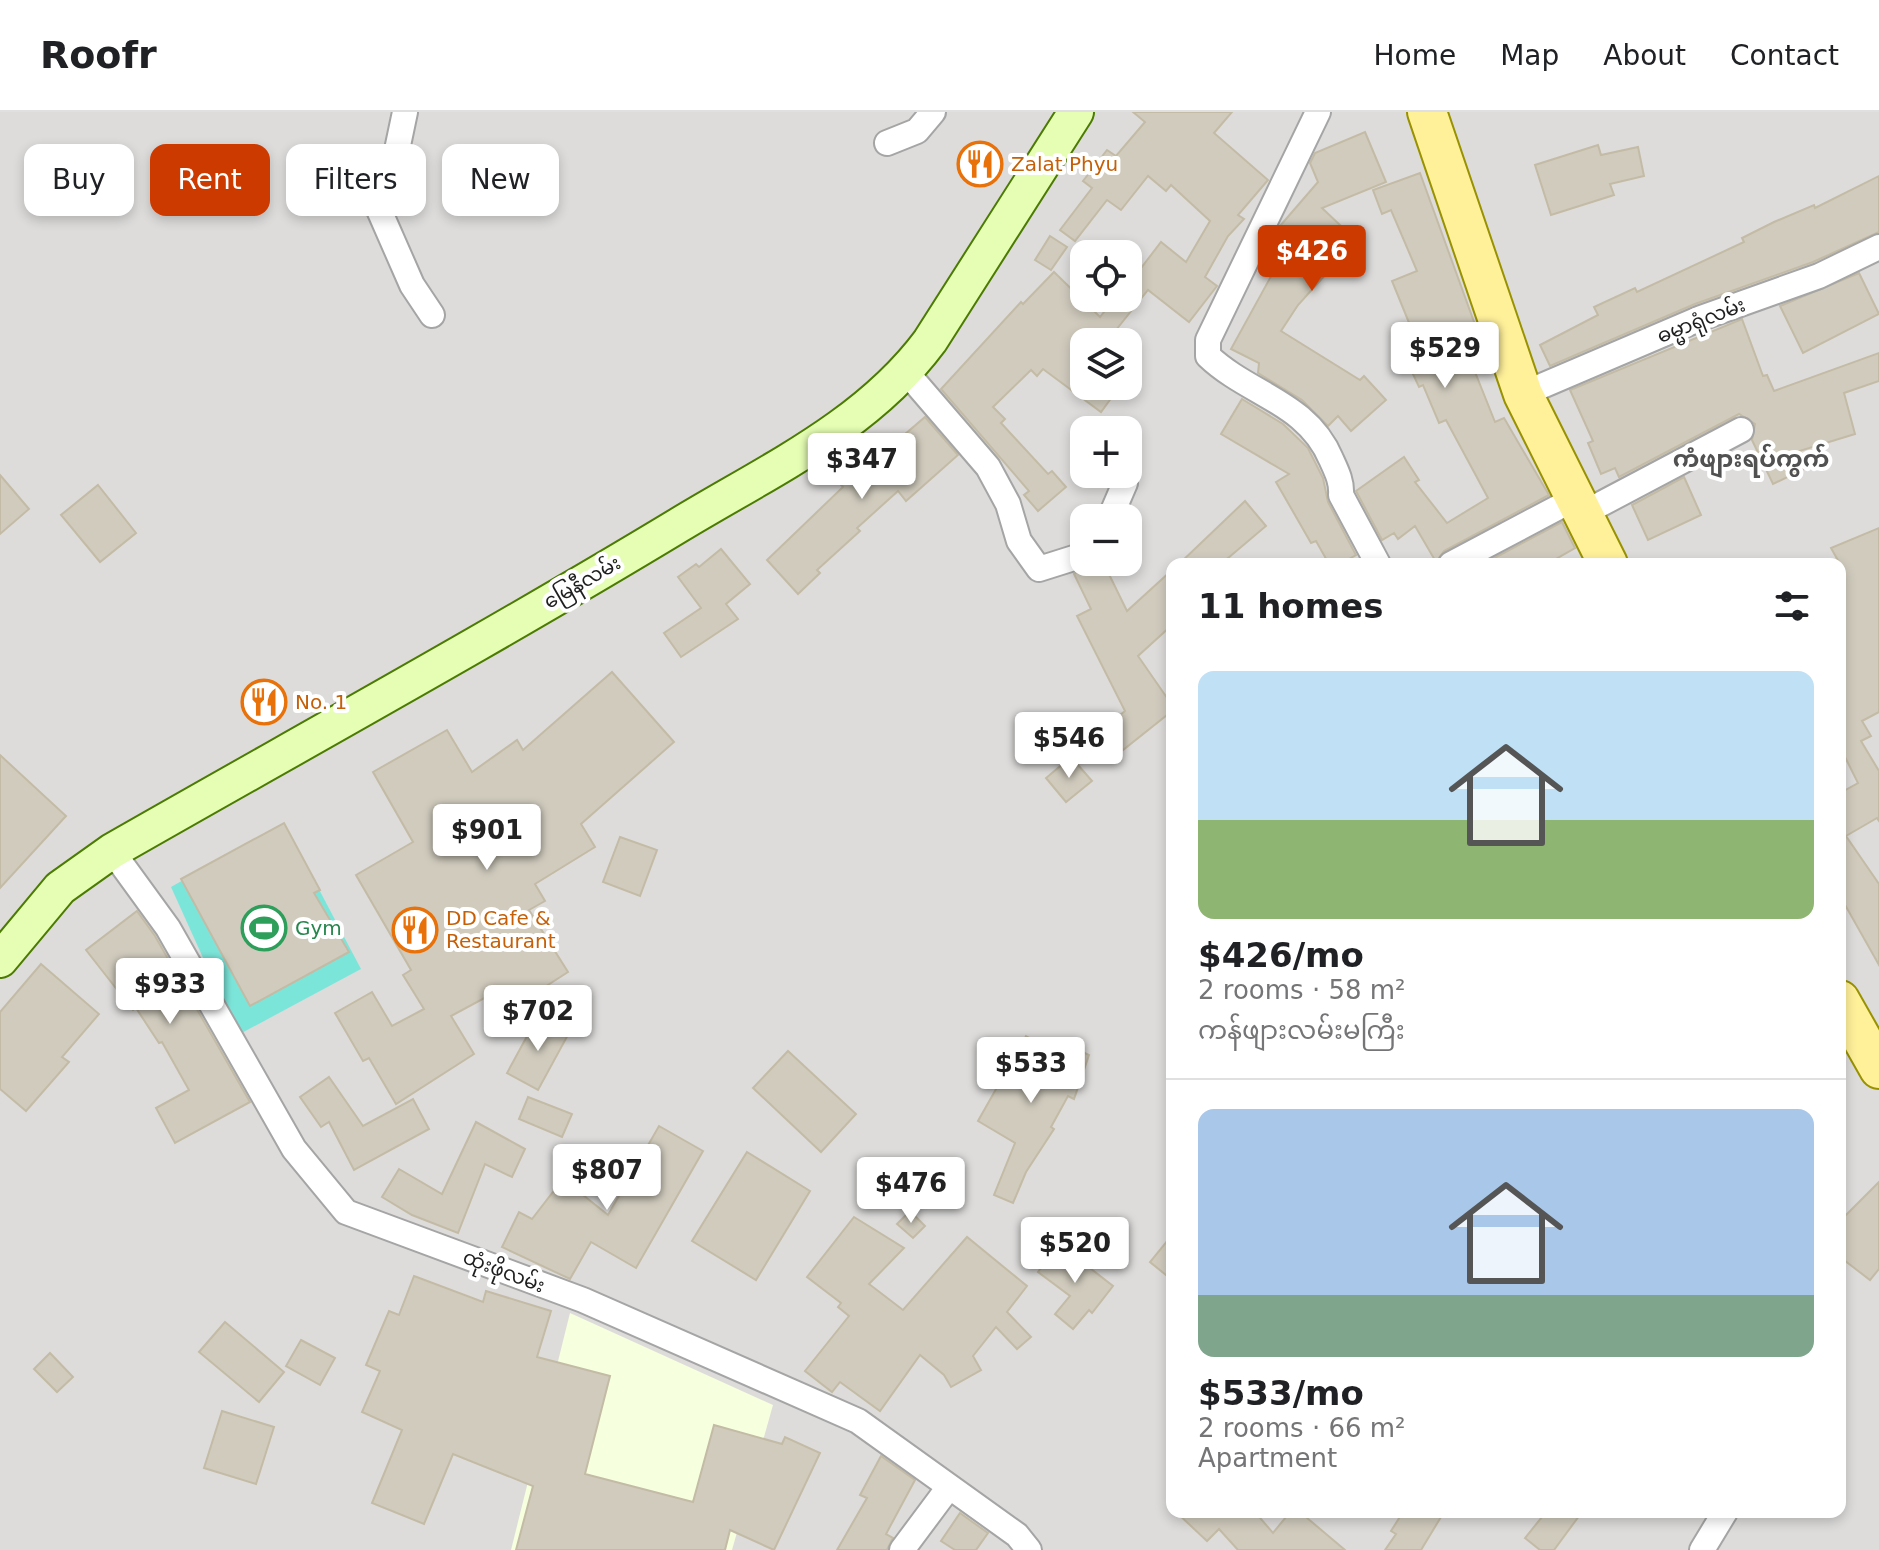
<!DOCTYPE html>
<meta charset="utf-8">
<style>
body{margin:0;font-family:"DejaVu Sans","Noto Sans Myanmar",sans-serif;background:#f6f6f6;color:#202124;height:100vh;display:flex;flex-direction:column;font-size:30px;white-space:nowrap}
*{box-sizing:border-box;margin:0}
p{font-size:26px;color:#757577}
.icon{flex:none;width:44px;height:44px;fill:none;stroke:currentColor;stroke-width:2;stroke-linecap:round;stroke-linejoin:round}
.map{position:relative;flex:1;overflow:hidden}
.drawer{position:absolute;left:1166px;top:446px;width:680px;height:960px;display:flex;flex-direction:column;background:#fff;border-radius:16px;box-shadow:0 4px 12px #0003}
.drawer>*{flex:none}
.banner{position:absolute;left:24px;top:32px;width:760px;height:72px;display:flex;gap:16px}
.buttons{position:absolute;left:1070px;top:128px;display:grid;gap:16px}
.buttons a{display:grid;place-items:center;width:72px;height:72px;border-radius:16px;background:#fff;box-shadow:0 4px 12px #0003;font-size:40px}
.price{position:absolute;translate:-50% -68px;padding:0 18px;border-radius:8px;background:#fff;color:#222;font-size:26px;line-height:52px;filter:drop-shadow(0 2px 4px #0008)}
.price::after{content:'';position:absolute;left:50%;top:48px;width:24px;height:18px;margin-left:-12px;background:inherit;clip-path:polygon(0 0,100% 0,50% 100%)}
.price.on{background:#cd3a00;color:#fff}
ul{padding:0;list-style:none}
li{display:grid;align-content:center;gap:16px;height:424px;padding:0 32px}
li+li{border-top:2px solid #e0e0e0}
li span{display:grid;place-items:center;height:248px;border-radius:16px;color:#555}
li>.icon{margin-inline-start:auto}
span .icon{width:144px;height:144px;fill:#fffc;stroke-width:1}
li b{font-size:34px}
h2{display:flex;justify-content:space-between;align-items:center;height:96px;padding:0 32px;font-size:34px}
.chip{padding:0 28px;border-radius:16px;background:#fff;box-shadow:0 4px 12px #0003;font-size:28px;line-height:72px}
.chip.on{background:#cd3a00;color:#fff}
header{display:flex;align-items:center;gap:48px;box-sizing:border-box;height:112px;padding:0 40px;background:#fff;border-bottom:2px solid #e0e0e0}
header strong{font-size:38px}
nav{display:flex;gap:44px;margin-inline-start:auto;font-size:28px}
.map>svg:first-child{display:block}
.residential{fill:#dddcdb;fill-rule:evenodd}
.education{fill:#f6ffde}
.pitch{fill:#7ce5da}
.building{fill:#d0cbbd;stroke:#c3bba5;stroke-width:2}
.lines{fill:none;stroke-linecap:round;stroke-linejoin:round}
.street-casing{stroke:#a5a5a5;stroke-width:28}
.secondary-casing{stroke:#4b7b00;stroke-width:38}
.primary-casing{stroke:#999200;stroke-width:42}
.street{stroke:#fff;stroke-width:24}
.secondary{stroke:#e5feb4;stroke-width:34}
.primary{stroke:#fff09a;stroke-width:38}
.labels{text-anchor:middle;stroke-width:8;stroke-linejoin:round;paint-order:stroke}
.food-label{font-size:20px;fill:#c56008;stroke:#fff;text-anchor:start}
.street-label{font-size:20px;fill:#1e1e1e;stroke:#fff}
.leisure-label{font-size:20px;fill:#27864d;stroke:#fff;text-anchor:start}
.quarter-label{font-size:24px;font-weight:bold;fill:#515151;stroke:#fff}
</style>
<header>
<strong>Roofr</strong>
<nav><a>Home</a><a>Map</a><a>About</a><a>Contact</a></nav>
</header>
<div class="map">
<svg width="1879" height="1438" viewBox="0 0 1879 1438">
<rect width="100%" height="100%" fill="#f0f0e4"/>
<path class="residential" d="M0 0H1879V1438H0ZM1084 142H1128V186H1084ZM1084 230H1128V274H1084ZM1084 318H1128V362H1084ZM1084 406H1128V450H1084ZM1172 452H1840V1400H1172Z"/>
<polygon class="education" points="570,1201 773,1293 732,1438 511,1438"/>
<polygon class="pitch" points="284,711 361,857 238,923 171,775"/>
<g class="building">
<polygon points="1133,0 1232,0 1214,21 1268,68 1238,103 1244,107 1228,124 1205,165 1217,174 1189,210 1148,178 1116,218 1132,230 1084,230 1084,274 1120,274 1101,300 1043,257 1037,264 1031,258 993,295 1005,307 1001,311 1048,362 1052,359 1066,375 1038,399 1024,383 1029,379 941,277 1021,190 1023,192 1054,160 1100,205 1115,186 1128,186 1128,173 1161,130 1186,150 1210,109 1171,73 1166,79 1148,64 1121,98 1107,88 1075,129 1060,118 1092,76 1083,69 1107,38 1116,44 1145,10"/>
<polygon points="1365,20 1386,70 1322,96 1340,113 1309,146 1326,162 1298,193 1281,219 1360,268 1364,264 1386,288 1351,319 1338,304 1328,314 1302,288 1258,261 1259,251 1231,237 1275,157 1270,152 1294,126 1280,114 1318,70 1310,51 1315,41"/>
<polygon points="1598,33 1601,43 1638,35 1644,64 1610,72 1614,83 1551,103 1535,53"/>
<polygon points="1420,61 1486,243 1471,250 1495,310 1504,306 1549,383 1444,439 1436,450 1415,414 1398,427 1394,421 1382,428 1356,379 1404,345 1419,368 1415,370 1447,411 1488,386 1446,308 1439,311 1423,273 1419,275 1396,226 1412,218 1392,169 1417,159 1391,98 1382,102 1373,78"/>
<polygon points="1879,64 1879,120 1813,150 1695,192 1550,254 1540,233 1598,203 1594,195 1635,176 1637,180 1744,130 1742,126 1774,110 1814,93 1815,96"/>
<polygon points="1050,124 1067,135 1051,158 1035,148"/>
<polygon points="1859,161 1879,202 1803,241 1780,194"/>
<polygon points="1742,207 1763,264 1767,263 1774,279 1879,241 1879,269 1844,281 1855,322 1796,340 1804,357 1773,372 1752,328 1755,312 1739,302 1619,365 1615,356 1601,362 1588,331 1593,329 1570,278"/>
<polygon points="1242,287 1283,312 1308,336 1323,366 1328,390 1356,443 1340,452 1329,452 1316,429 1311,431 1276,370 1289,362 1221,322"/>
<polygon points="925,305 958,343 906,389 898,379 857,416 860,419 817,458 820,461 798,482 767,448 843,375 836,367 861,344 869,353"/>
<polygon points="0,363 29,397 0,422"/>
<polygon points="1684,365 1701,403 1648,428 1632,393"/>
<polygon points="98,373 136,421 100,450 61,403"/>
<polygon points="1245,389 1266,414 1221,452 1179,452"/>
<polygon points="1562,410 1575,436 1547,452 1483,452"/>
<polygon points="1879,416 1879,600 1862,609 1871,624 1861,629 1879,659 1879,709 1877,706 1846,724 1879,772 1879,853 1840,784 1840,681 1858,671 1840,635 1840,452 1831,436"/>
<polygon points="721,437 750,472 726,492 738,507 681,545 664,521 701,496 678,465 696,452 699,455"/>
<polygon points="1094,450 1103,450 1127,499 1172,458 1172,513 1138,544 1172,593 1172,599 1123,638 1105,615 1125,599 1077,504 1091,497 1074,462"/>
<polygon points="612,560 674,630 581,712 595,735 535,772 545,789 529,798 568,860 512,896 501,877 451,904 474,942 396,992 369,946 363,949 335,901 372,880 392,914 424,897 403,863 411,858 356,763 413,730 373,660 447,618 472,660 517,628 523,638"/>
<polygon points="0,643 66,704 0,776"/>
<polygon points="1071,645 1092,669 1066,690 1046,666"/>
<polygon points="284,711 320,778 314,781 349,840 250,894 181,767"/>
<polygon points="620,725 657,738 640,784 603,770"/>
<polygon points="137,799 155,824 250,990 175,1031 156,996 189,978 162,930 159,931 136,896 133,898 86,838"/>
<polygon points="41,852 99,902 62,945 69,950 26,999 0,977 0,900"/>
<polygon points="538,904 569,921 538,978 507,961"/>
<polygon points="1026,924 1063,945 1068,933 1089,943 1074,987 1068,984 1051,1015 1054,1017 1026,1060 1013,1091 994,1083 1015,1031 978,1009"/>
<polygon points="788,939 856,1002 821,1040 753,976"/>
<polygon points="329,965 363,1014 413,987 429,1017 354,1058 329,1010 321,1015 300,985"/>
<polygon points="528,985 572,1002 562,1025 519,1007"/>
<polygon points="476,1010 525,1037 512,1065 485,1052 458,1121 412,1103 382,1085 399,1057 442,1082"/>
<polygon points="659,1014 703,1039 636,1156 591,1130 570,1167 502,1135 519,1100 532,1107 563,1067 608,1103"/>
<polygon points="747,1040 810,1079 756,1168 692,1129"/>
<polygon points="1879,1070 1879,1157 1870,1168 1840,1145 1840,1109"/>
<polygon points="910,1099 925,1114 913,1126 897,1112"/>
<polygon points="854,1105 904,1136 869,1172 903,1198 967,1125 1027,1174 1007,1200 1031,1225 1017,1237 996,1215 973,1244 981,1258 951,1275 944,1263 920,1243 880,1299 840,1270 832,1280 805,1259 849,1204 838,1195 841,1191 807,1165"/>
<polygon points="1172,1123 1172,1168 1150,1150"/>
<polygon points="1059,1132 1113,1174 1092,1201 1089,1198 1073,1217 1055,1202 1070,1184 1038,1160"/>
<polygon points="414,1164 483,1190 486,1179 551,1199 537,1245 610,1264 585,1362 693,1390 714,1313 782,1332 785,1325 820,1341 774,1438 730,1418 725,1438 516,1438 533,1374 453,1342 424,1412 372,1391 402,1318 362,1300 380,1259 366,1253 389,1199 399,1203"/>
<polygon points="225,1210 284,1260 259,1290 199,1240"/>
<polygon points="301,1228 335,1246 320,1273 286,1254"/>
<polygon points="50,1241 73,1265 57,1280 34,1257"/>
<polygon points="222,1299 274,1315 256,1372 204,1356"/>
<polygon points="881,1344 915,1368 886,1422 893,1426 887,1438 837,1438 867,1386 860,1383"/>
<polygon points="1176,1400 1255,1400 1273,1421 1290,1400 1300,1400 1345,1438 1238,1438 1219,1417 1207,1429"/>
<polygon points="1403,1400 1444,1400 1421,1438 1385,1438 1396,1422 1391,1419"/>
<polygon points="1546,1400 1582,1400 1554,1438 1540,1438 1525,1426"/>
<polygon points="960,1401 988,1421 976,1438 955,1438 941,1429"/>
</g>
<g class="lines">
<g class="street-casing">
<g id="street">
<polyline points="405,0 397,38 379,65 376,91 412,173 432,203"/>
<path d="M1318 0 1208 228V244C1249 283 1307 290 1331 347 1337 360 1342 370 1341 383L1378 452"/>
<polyline points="887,31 917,19 933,0"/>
<polyline points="907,261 988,355 1008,392 1019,429 1039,457 1077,445 1084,439"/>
<polyline points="1523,282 1701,206 1819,164 1879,135"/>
<polyline points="1582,402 1741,318"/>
<polyline points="1110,406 1125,371"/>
<polyline points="1451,452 1574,387"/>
<polyline points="112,739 168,816 294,1037 346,1100 583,1188 858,1309 1017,1423 1029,1438"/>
<polyline points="902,1438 949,1375"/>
<polyline points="1702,1438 1725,1400"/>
</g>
</g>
<g class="secondary-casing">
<path id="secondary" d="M0 848 60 776 112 739C301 631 492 526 679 413 768 359 867 314 930 229L1076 0"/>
</g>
<g class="primary-casing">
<g id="primary">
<polyline points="1427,0 1523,282 1608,452"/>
<polyline points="1840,888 1879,957"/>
</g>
</g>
<use href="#street" class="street"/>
<use href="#secondary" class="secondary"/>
<use href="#primary" class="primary"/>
</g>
<defs>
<g id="restaurant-ring" transform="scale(2.3)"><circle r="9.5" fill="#fff" stroke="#e8710a" stroke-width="1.5"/><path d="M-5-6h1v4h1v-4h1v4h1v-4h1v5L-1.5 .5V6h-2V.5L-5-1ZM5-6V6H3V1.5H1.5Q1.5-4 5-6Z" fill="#e8710a"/></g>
<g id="stadium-ring" transform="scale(2.3)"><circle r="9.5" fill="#fff" stroke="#2e9e5b" stroke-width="1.5"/><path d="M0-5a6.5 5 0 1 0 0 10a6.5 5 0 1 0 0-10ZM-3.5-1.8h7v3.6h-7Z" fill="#2e9e5b"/></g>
</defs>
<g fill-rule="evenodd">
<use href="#restaurant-ring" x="980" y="52"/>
<use href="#restaurant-ring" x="264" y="590"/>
<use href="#stadium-ring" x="264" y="816"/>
<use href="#restaurant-ring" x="415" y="818"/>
</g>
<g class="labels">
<g class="food-label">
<text x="1011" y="59">Zalat Phyu</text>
<text x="295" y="597">No. 1</text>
<text x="446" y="813">DD Cafe &amp;<tspan x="446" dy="23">Restaurant</tspan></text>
</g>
<g class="street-label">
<text transform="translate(1701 208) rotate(-21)" y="7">ဓမ္မာရုံလမ်း</text>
<text transform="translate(582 470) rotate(-30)" y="7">မြေနီလမ်း</text>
<text transform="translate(504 1159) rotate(21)" y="7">ထုံးဖိုလမ်း</text>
</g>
<g class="leisure-label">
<text x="295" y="823">Gym</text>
</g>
<g class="quarter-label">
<text x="1751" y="355">ကံဖျားရပ်ကွက်</text>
</g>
</g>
</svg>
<div class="buttons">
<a><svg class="icon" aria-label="locate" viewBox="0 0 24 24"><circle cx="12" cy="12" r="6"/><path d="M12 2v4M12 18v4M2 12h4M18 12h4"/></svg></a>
<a><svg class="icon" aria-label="layers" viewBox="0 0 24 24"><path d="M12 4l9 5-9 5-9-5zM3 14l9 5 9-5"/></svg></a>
<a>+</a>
<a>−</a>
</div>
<b class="price on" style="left:1312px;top:181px">$426</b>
<b class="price" style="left:1445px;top:278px">$529</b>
<b class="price" style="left:862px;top:389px">$347</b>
<b class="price" style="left:1069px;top:668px">$546</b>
<b class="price" style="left:487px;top:760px">$901</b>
<b class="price" style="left:170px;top:914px">$933</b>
<b class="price" style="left:538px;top:941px">$702</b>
<b class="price" style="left:1031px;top:993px">$533</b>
<b class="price" style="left:607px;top:1100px">$807</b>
<b class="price" style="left:911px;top:1113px">$476</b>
<b class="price" style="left:1075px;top:1173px">$520</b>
<div class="banner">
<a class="chip">Buy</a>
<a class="chip on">Rent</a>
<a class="chip">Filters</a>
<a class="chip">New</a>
</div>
<section class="drawer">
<h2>11 homes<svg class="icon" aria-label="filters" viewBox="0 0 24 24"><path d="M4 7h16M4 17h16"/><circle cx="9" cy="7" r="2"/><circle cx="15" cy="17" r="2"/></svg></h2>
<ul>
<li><span style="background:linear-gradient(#bfe0f5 60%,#8fb573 0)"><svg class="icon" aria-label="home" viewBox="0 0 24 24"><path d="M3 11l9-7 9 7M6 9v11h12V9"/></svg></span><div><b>$426/mo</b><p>2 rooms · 58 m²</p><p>ကန်ဖျားလမ်းမကြီး</p></div></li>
<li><span style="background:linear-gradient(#a9c7e8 75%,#7fa58c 0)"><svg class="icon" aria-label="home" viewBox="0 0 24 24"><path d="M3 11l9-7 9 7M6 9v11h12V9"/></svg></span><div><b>$533/mo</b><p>2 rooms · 66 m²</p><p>Apartment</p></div></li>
</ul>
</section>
</div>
